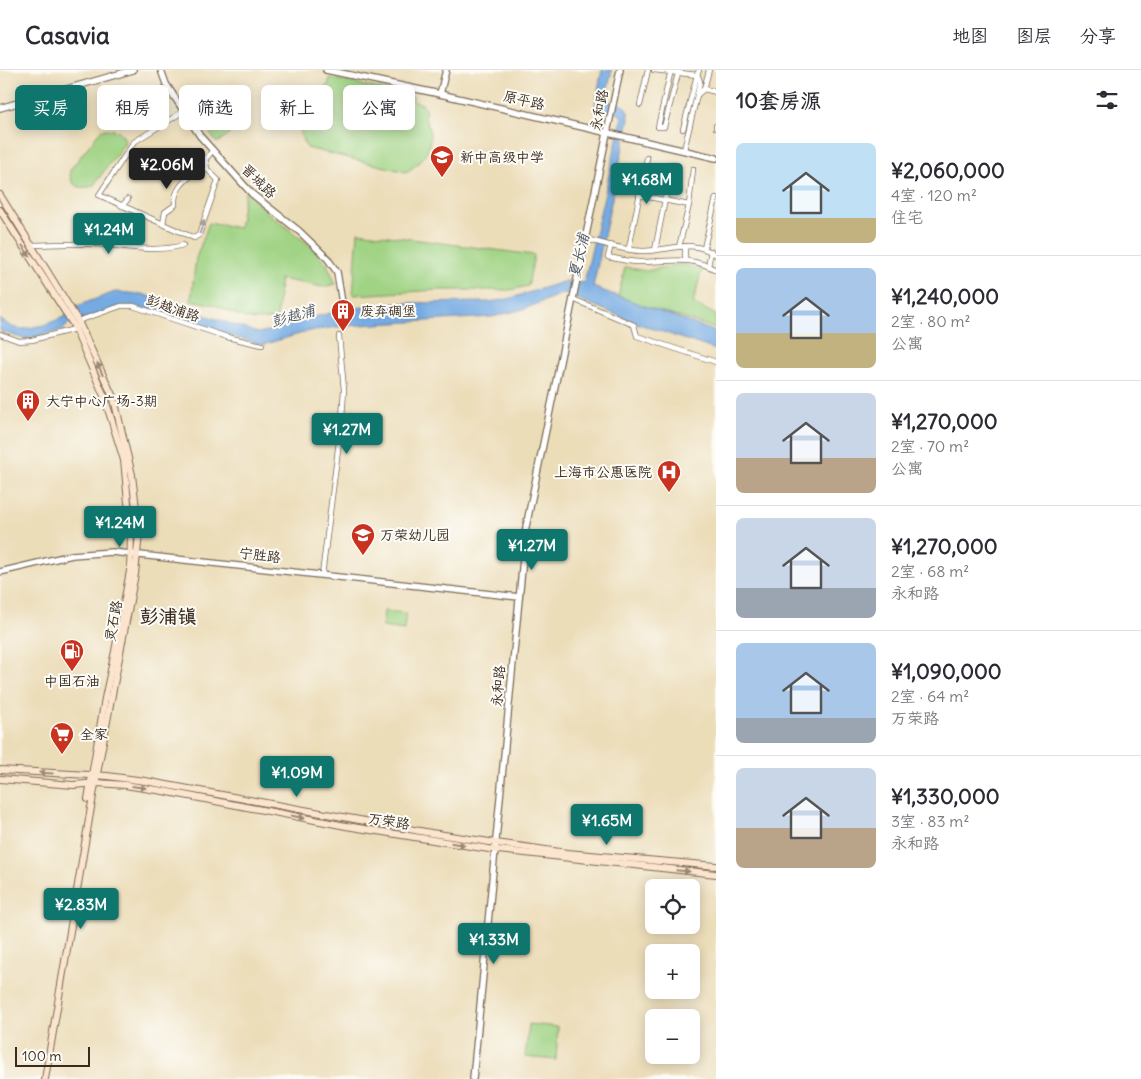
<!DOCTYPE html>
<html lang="zh">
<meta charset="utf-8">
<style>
body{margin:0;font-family:Delius,"LXGW WenKai TC",sans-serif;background:#f2f2f3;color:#2b2b33;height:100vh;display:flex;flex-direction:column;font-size:19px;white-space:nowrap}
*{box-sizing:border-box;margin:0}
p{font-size:16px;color:#7c7c81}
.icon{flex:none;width:28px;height:28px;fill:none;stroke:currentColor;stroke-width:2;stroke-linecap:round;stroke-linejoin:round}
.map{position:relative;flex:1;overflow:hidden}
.details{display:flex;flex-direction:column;background:#fff;width:425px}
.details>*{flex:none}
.hud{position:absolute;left:15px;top:15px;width:475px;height:45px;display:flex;gap:10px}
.tools{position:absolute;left:645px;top:809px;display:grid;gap:10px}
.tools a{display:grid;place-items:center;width:55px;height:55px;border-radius:8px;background:#fff;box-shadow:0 2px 12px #0003;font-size:25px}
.scale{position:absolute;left:15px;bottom:12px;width:75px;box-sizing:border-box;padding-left:5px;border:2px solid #3b2a1e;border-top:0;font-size:14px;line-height:18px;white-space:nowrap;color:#3b2a1e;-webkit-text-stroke:4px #fdfcf7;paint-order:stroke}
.price{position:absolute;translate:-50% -42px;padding:0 11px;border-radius:5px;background:#0f766e;color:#fff;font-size:16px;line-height:32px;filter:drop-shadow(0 1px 2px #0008)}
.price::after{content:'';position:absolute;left:50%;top:30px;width:15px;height:11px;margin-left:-8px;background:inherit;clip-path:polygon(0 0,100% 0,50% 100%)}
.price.active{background:#222;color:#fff}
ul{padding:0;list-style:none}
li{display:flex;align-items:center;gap:15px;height:125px;padding:0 20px}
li+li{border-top:1px solid #e1e1e2}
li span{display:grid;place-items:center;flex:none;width:140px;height:100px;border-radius:8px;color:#555}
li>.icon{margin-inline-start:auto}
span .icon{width:60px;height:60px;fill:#fffc;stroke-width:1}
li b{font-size:21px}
h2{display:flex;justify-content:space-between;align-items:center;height:60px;padding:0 20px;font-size:21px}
.tag{padding:0 18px;border-radius:8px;background:#fff;box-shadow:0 2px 12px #0003;font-size:18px;line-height:45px}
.tag.active{background:#0f766e;color:#fff}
header{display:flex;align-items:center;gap:30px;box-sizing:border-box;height:70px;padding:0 25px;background:#fff;border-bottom:1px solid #e1e1e2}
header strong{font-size:24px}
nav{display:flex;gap:28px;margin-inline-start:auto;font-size:18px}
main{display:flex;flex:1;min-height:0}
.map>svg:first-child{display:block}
.green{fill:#a0d384;stroke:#6e7e51}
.water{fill:#75aae3;stroke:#586a80}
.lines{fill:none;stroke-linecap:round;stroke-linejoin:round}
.minor-casing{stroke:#796954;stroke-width:6}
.tertiary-casing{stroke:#796954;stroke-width:8}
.secondary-casing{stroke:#796954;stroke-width:8}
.minor{stroke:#fff;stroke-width:4.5}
.tertiary{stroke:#fff;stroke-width:5.5}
.secondary{stroke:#fce5cf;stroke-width:6}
.oneway{fill:#a79f9a}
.oneway2{fill:#9c8876}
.labels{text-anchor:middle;stroke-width:4;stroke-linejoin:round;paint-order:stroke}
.street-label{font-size:14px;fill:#3b2a1e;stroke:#fdfcf7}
.poi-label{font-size:14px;fill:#3b2a1e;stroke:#fdfcf7;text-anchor:start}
.water-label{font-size:15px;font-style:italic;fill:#4f5763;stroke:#fdfcf7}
.district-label{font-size:19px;font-weight:bold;fill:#3b2a1e;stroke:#fdfcf7}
</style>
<header>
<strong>Casavia</strong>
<nav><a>地图</a><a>图层</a><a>分享</a></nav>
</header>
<main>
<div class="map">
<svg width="716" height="1009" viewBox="0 0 716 1009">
<rect width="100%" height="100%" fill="#fdfcf7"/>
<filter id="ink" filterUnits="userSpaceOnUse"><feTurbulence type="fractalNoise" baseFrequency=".02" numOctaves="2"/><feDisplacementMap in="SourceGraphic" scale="10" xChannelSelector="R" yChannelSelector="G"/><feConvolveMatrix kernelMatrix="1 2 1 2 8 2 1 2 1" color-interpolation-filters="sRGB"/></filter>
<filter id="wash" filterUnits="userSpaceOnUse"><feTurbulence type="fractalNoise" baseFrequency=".0096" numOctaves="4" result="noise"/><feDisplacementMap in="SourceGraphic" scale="20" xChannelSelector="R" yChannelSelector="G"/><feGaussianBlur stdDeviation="1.12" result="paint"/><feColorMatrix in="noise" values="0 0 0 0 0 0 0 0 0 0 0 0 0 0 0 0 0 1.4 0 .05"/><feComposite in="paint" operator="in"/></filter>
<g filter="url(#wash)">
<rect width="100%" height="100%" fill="#ecddb9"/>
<g class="green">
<path d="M330 8 413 26V31L422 34 426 39C423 49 426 49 429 58 434 78 422 93 406 102L307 78C291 56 306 27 328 15Z"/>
<polygon points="208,29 233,61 217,73 193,41"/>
<path d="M107 59 119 61 125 69 124 74 93 116C78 120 70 116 70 100L101 60Z"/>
<polygon points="245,122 264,140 308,174 326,192 336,214 323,217 280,209 277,249 254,250 239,246 215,235 191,230 196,188 209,153 239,158"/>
<polygon points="358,162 534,185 528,216 510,220 439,220 353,225"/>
<path d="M680 194 702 199 693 233 716 245V259C684 247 650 240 618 227L625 197 646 201Z"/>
<polygon points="384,541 406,543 404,560 382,557"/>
<polygon points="529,954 558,957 556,990 525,987"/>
</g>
<path class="water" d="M602 0H612L605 31C619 34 628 32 629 49L593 217 716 262V280L636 253 564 223 524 239 492 247 344 256 310 261 262 275 133 236H121L68 254 63 260 24 269 0 261V249L12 257 23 259 44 255 64 247 74 237 115 222 142 224 258 263 281 258 294 252 346 239 401 233 489 232 508 229 566 211 584 213 622 48 620 44 597 40 595 34Z"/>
</g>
<g filter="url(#ink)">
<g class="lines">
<g class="minor-casing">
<g id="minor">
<polyline points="654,0 697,5 699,0"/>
<polyline points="671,0 658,57 664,57 679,0"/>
<polyline points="704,19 709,0"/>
<polyline points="697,25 700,12 698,6"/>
<polyline points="640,35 648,0"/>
<polyline points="184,41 134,72 99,125 194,168 199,165 218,110 207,99 205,100 199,99 198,94 201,91 206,92 207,99"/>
<polyline points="716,56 716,58"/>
<polyline points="683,59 697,5"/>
<polyline points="684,80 697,25 704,19 716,22"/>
<polyline points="204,91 213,80"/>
<polyline points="639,125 689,135"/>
<polyline points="122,136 128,129"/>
<path d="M163 154 165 142 175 135C173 118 187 109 199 99"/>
<path d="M585 169C604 173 624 181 643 181 670 181 691 168 716 185"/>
<path d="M31 175C52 175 73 173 94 174 123 175 154 184 183 175"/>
<path d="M611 175 608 187C619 189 632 193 643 192 670 191 691 186 716 200"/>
<polyline points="679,177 689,135 693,99"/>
<polyline points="629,178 647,88"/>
<polyline points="704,178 716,128"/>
<polyline points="655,180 672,94"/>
<polyline points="685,190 685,176"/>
<polyline points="708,196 711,181"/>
<polyline points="573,229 634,255 637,266 716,292"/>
<polyline points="78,251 121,236 133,236 227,267 262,275"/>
<polyline points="0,264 19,271 32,270 75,259 77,257"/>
<polyline points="322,505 342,348 344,320 339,266"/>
</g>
</g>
<g class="tertiary-casing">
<g id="tertiary">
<polyline points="161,0 166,14 200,66 252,124 299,161 327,188 337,202 342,233"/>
<polyline points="326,0 440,24 716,88"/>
<polyline points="440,24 446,0"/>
<polyline points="0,38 133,0"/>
<polyline points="0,502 72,485 112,482 519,527"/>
<polyline points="473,1009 526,457 620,0"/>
</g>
</g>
<g class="secondary-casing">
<g id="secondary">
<polyline points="0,125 78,251 114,329 132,405 139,463 135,504 95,714 45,1009"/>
<polyline points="0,140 73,254 104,326 124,390 131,464 130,501 115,581 105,628 88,729"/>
<polyline points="0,700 107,706 145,711 431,763 496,773 567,783 716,796"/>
<polyline points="0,709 73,715 98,713 125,715 163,721 346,756 489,779 716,804"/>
</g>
</g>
<use href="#minor" class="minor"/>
<use href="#tertiary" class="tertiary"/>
<use href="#secondary" class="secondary"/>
</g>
<defs><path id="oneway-solid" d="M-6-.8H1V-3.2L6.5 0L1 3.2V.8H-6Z" transform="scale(1.25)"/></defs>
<use class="oneway" href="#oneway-solid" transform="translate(202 157) rotate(-70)"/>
<g class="oneway2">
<use href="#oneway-solid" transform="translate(26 181) rotate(57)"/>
<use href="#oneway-solid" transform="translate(100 299) rotate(-114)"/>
<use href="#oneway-solid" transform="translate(46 703) rotate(-176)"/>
<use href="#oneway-solid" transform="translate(139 717) rotate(8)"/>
<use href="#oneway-solid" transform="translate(298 747) rotate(11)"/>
<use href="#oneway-solid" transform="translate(458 774) rotate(9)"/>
<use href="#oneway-solid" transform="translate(683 801) rotate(5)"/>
</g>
</g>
<defs>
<g id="school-pin" transform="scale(1.25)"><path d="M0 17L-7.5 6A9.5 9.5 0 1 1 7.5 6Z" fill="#c8321e" stroke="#fdfcf7"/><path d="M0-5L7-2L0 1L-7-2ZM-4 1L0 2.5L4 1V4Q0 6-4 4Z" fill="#fff"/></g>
<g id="building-pin" transform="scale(1.25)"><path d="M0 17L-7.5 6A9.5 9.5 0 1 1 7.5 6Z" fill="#c8321e" stroke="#fdfcf7"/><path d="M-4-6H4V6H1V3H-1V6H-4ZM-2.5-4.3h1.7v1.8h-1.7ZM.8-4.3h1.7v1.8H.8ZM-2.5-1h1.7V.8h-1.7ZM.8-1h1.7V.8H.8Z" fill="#fff"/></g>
<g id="hospital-pin" transform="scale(1.25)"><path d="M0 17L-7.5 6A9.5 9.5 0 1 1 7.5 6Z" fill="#c8321e" stroke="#fdfcf7"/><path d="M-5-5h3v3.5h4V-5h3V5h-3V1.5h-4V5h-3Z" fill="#fff"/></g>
<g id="fuel-pin" transform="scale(1.25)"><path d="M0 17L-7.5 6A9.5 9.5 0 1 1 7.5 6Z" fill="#c8321e" stroke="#fdfcf7"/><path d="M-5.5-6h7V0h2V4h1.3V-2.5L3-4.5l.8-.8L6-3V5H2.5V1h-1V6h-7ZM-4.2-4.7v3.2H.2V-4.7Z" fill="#fff"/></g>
<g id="supermarket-pin" transform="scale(1.25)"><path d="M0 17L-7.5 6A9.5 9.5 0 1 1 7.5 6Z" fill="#c8321e" stroke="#fdfcf7"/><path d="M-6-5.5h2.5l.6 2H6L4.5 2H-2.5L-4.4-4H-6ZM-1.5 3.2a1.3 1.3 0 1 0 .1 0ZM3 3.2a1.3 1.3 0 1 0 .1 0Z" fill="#fff"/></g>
</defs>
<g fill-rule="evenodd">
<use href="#school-pin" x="442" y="87"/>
<use href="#building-pin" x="343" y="241"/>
<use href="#building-pin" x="28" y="331"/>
<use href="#hospital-pin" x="669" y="402"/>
<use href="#school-pin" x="363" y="465"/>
<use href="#fuel-pin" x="72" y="581"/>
<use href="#supermarket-pin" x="62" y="664"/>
</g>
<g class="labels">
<g class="street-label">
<text transform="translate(524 30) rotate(13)" y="5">原平路</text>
<text transform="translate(599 40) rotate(-79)" y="5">永和路</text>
<text transform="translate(259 111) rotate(44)" y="5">晋城路</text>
<text transform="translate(173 238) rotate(19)" y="5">彭越浦路</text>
<text transform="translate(260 485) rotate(7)" y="5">宁胜路</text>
<text transform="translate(113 551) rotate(-79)" y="5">灵石路</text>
<text transform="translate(498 616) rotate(-85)" y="5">永和路</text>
<text transform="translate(389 751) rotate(9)" y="5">万荣路</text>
</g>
<g class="poi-label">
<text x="460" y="92">新中高级中学</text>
<text x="360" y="246">废弃碉堡</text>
<text x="46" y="336">大宁中心广场-3期</text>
<text x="652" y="407" text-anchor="end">上海市公惠医院</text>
<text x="380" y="470">万荣幼儿园</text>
<text x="72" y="616" text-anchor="middle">中国石油</text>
<text x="80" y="669">全家</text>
</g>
<g class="water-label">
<text transform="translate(579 186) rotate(-77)" y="5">夏长浦</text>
<text transform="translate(293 246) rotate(-16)" y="5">彭越浦</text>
</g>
<g class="district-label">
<text x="168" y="553">彭浦镇</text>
</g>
</g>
</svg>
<div class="tools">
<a><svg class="icon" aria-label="locate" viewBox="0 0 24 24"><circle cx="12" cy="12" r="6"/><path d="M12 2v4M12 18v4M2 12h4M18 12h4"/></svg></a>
<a>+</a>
<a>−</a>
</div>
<div class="scale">100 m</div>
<b class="price active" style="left:167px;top:120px">¥2.06M</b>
<b class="price" style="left:647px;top:135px">¥1.68M</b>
<b class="price" style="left:109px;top:185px">¥1.24M</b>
<b class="price" style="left:347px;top:385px">¥1.27M</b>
<b class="price" style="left:120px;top:478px">¥1.24M</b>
<b class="price" style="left:532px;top:501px">¥1.27M</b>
<b class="price" style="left:297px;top:728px">¥1.09M</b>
<b class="price" style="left:607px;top:776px">¥1.65M</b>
<b class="price" style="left:81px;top:860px">¥2.83M</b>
<b class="price" style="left:494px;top:895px">¥1.33M</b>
<div class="hud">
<a class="tag active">买房</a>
<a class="tag">租房</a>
<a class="tag">筛选</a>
<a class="tag">新上</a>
<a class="tag">公寓</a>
</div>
</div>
<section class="details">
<h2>10套房源<svg class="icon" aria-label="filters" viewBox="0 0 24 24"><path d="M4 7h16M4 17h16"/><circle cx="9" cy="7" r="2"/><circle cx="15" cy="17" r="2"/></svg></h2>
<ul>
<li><span style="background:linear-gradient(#bfe0f5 75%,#c2b280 0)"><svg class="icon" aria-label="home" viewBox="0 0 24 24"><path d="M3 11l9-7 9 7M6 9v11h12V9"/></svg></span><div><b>¥2,060,000</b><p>4室 · 120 m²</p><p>住宅</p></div></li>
<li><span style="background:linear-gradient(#a9c7e8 65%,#c2b280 0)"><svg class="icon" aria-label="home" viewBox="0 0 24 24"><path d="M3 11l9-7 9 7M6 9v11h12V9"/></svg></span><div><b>¥1,240,000</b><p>2室 · 80 m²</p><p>公寓</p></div></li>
<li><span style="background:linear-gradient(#c9d6e8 65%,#b9a48a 0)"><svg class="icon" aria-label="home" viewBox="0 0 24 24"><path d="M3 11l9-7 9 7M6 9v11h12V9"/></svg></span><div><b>¥1,270,000</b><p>2室 · 70 m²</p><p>公寓</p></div></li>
<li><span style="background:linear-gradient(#c9d6e8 70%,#9aa5b1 0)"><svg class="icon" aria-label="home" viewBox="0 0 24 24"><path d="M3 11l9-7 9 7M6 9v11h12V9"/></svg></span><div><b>¥1,270,000</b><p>2室 · 68 m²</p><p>永和路</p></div></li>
<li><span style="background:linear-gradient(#a9c7e8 75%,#9aa5b1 0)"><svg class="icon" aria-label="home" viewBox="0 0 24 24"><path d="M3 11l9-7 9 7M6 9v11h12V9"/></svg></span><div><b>¥1,090,000</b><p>2室 · 64 m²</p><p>万荣路</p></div></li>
<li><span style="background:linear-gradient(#c9d6e8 60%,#b9a48a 0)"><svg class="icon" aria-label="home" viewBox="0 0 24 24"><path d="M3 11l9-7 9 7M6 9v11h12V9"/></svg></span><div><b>¥1,330,000</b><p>3室 · 83 m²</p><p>永和路</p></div></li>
</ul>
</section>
</main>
